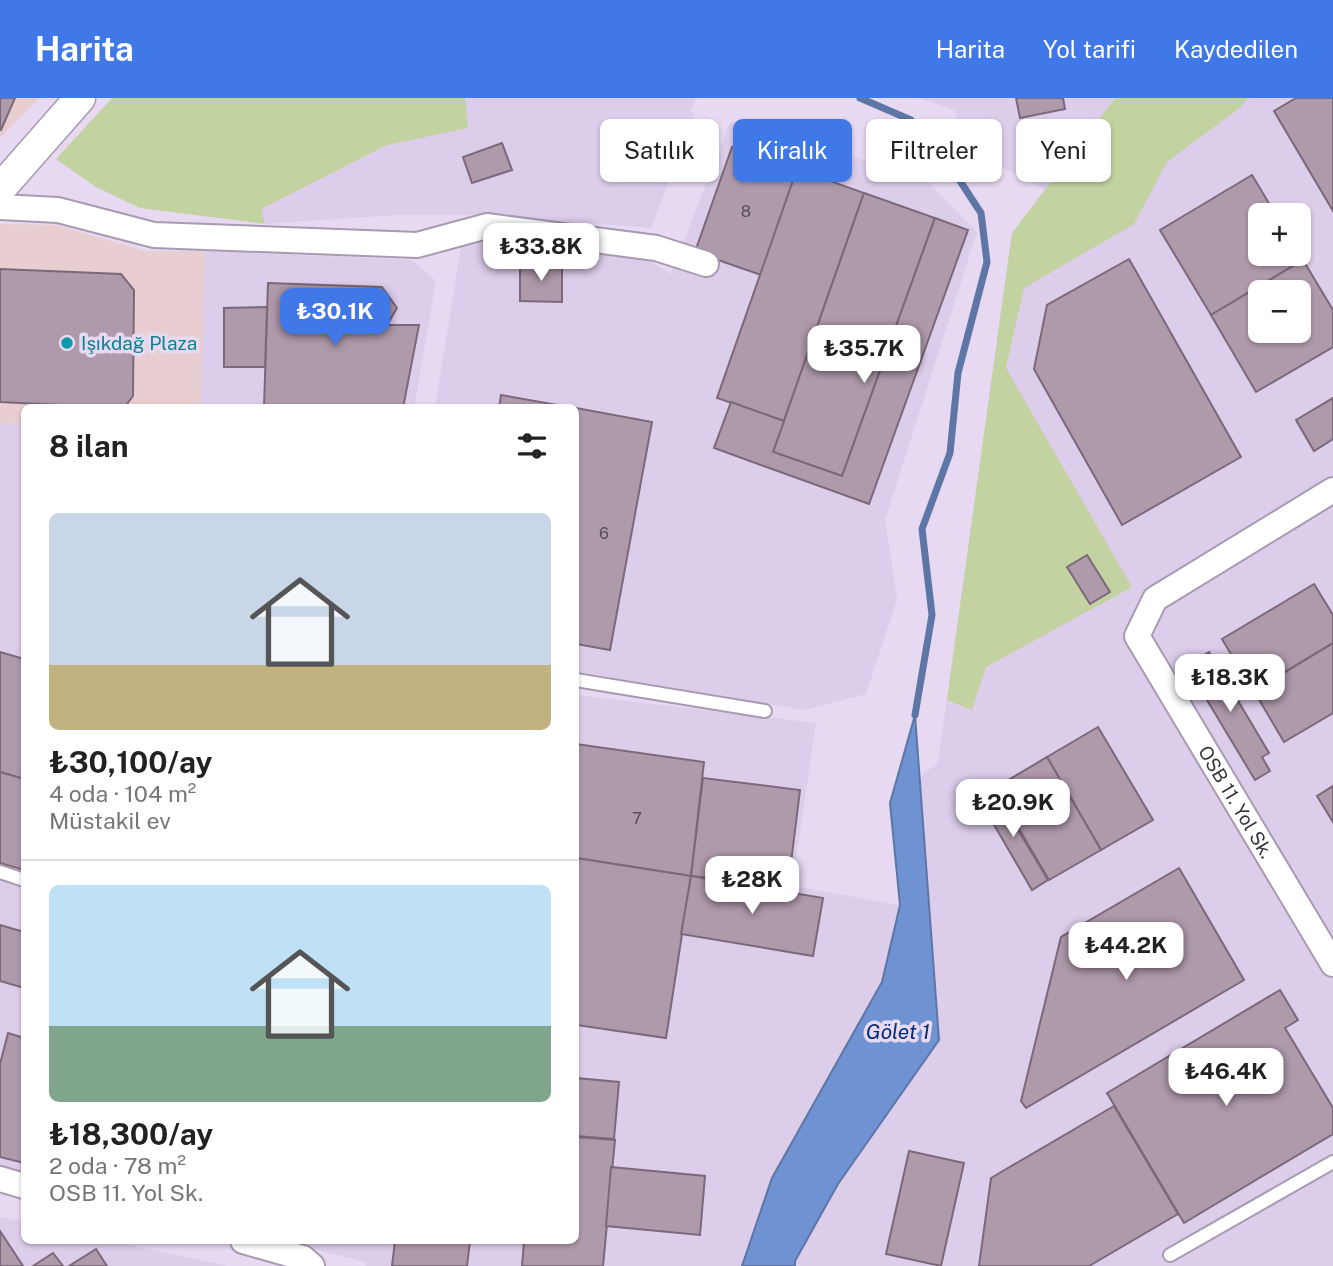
<!DOCTYPE html>
<html lang="tr">
<meta charset="utf-8">
<style>
body{margin:0;font-family:"Public Sans",sans-serif;background:#f2f2f2;color:#222;height:100vh;display:flex;flex-direction:column;font-size:26px;white-space:nowrap}
*{box-sizing:border-box;margin:0}
p{font-size:23px;color:#767676}
.icon{flex:none;width:38px;height:38px;fill:none;stroke:currentColor;stroke-width:2;stroke-linecap:round;stroke-linejoin:round}
.map{position:relative;flex:1;overflow:hidden}
.details{position:absolute;left:21px;top:306px;width:558px;height:840px;display:flex;flex-direction:column;background:#fff;border-radius:10px;box-shadow:0 2px 5px #0004}
.details>*{flex:none}
.guide{position:absolute;left:600px;top:21px;width:626px;height:63px;display:flex;gap:14px}
.tools{position:absolute;left:1248px;top:105px;display:grid;gap:14px}
.tools a{display:grid;place-items:center;width:63px;height:63px;border-radius:10px;background:#fff;box-shadow:0 2px 5px #0004;font-size:35px}
.price{position:absolute;translate:-50% -60px;padding:0 16px;border-radius:14px;background:#fff;color:#222;font-size:23px;line-height:46px;filter:drop-shadow(0 2px 4px #0008)}
.price::after{content:'';position:absolute;left:50%;top:42px;width:21px;height:16px;margin-left:-10px;background:inherit;clip-path:polygon(0 0,100% 0,50% 100%)}
.price.selected{background:#4078e8;color:#fff}
ul{padding:0;list-style:none}
li{display:grid;align-content:center;gap:14px;height:371px;padding:0 28px}
li+li{border-top:2px solid #e0e0e0}
li span{display:grid;place-items:center;height:217px;border-radius:10px;color:#555}
li>.icon{margin-inline-start:auto}
span .icon{width:126px;height:126px;fill:#fffc;stroke-width:1}
li b{font-size:30px}
h2{display:flex;justify-content:space-between;align-items:center;height:84px;padding:0 28px;font-size:30px}
.pill{padding:0 24px;border-radius:10px;background:#fff;box-shadow:0 2px 5px #0004;font-size:24px;line-height:63px}
.pill.selected{background:#4078e8;color:#fff}
header{display:flex;align-items:center;gap:42px;box-sizing:border-box;height:98px;padding:0 35px;background:#4078e8;color:#fff}
header strong{font-size:33px}
nav{display:flex;gap:38px;margin-inline-start:auto;font-size:24px}
.map>svg:first-child{display:block}
.commercial{fill:#e8ced0}
.built{fill:#dccdeb;fill-rule:evenodd}
.green{fill:#c2d2a0}
.water{fill:#6f92d2;stroke:#5e76a5;stroke-width:2}
.lines{fill:none;stroke-linecap:round;stroke-linejoin:round}
.stream{stroke:#5e76a5;stroke-width:7}
.building{fill:#af9aab;stroke:#7b6878;stroke-width:2;fill-rule:evenodd}
.service-casing{stroke:#a69bb1;stroke-width:16}
.minor-casing{stroke:#a69bb1;stroke-width:28}
.tertiary-casing{stroke:#a69bb1;stroke-width:33}
.service{stroke:#fff;stroke-width:12}
.minor{stroke:#fff;stroke-width:24}
.tertiary{stroke:#fff;stroke-width:30}
.culture-dot{fill:#0f9aa8;stroke:#e6d9f1;stroke-width:2.5}
.labels{text-anchor:middle;stroke-width:7;stroke-linejoin:round;paint-order:stroke}
.number-label{font-size:16px;fill:#564d58}
.culture-label{font-size:19px;fill:#0d838f;stroke:#e6d9f1;text-anchor:start}
.street-label{font-size:19px;fill:#38333c;stroke:#e6d9f1}
.water-label{font-size:21px;font-style:italic;fill:#052b76;stroke:#e6d9f1}
</style>
<header>
<strong>Harita</strong>
<nav><a>Harita</a><a>Yol tarifi</a><a>Kaydedilen</a></nav>
</header>
<div class="map">
<svg width="1333" height="1168" viewBox="0 0 1333 1168">
<rect width="100%" height="100%" fill="#e6d9f1"/>
<g class="commercial">
<polygon points="0,0 39,0 0,40"/>
<polygon points="0,126 57,127 145,153 205,153 201,310 24,310 24,326 0,325"/>
</g>
<g class="built">
<polygon points="395,0 697,0 690,13 695,15 651,130 481,117 395,117 265,126 260,111 387,47"/>
<path d="M917 0H1333V1168H366V1164L281 1143H576V597L816 625 792 788 900 807 890 705 938 664 1012 135 1045 92 954 44 956 12ZM1260 117H1298V156H1260ZM1260 194H1298V233H1260Z"/>
<polygon points="730,24 923,79 977,134 885,422 897,501 866,596 804,612 576,573 576,310 435,310 461,149 483,140 645,161 671,176"/>
<polygon points="205,153 412,162 436,183 414,310 201,310"/>
<polygon points="0,325 24,326 24,1077 0,1071"/>
<polygon points="0,1119 24,1124 24,1143 111,1143 228,1168 0,1168"/>
</g>
<g class="green">
<polygon points="112,0 465,0 468,30 387,47 261,111 265,126 140,110 96,89 56,61"/>
<polygon points="1115,0 1249,0 1241,9 1167,64 1134,126 1024,190 1006,270 1132,489 986,569 972,612 947,602 1012,135"/>
</g>
<polygon class="water" points="915,617 939,942 838,1086 795,1163 795,1168 742,1168 772,1080 882,884 900,807 890,705"/>
<g class="lines">
<polyline class="stream" points="860,0 911,22 945,60 981,115 987,164 958,275 950,355 922,431 932,517 915,617"/>
</g>
<g class="building">
<polygon points="0,0 15,0 1,32 0,31"/>
<polygon points="1016,0 1063,0 1065,11 1020,20"/>
<polygon points="1296,0 1333,0 1333,113 1274,13"/>
<polygon points="502,45 512,72 472,85 463,59"/>
<polygon points="732,49 797,71 761,177 695,154"/>
<polygon points="797,71 864,95 784,323 717,300"/>
<polygon points="1252,77 1276,117 1260,117 1260,156 1298,155 1303,162 1211,217 1160,132"/>
<polygon points="864,95 935,120 842,378 773,354"/>
<polygon points="935,120 968,132 869,406 714,350 731,304 784,323 773,354 842,378"/>
<polygon points="1129,161 1241,359 1122,427 1034,271 1047,207"/>
<path d="M1303 162 1333 212V249L1256 294 1211 217ZM1260 194H1298V233H1260Z"/>
<polygon points="520,167 562,167 562,204 520,203"/>
<polygon points="0,171 121,176 134,192 133,298 124,310 0,304"/>
<polygon points="268,185 382,189 397,210 387,227 419,227 403,310 264,310"/>
<polygon points="267,209 265,269 224,269 224,210"/>
<polygon points="501,297 574,310 499,310"/>
<polygon points="1333,300 1333,341 1314,353 1296,322"/>
<polygon points="576,310 652,324 610,552 576,546"/>
<polygon points="1087,457 1110,494 1090,506 1067,469"/>
<polygon points="1314,486 1333,517 1333,545 1253,593 1222,541"/>
<polygon points="1333,545 1333,615 1284,644 1254,593"/>
<polygon points="0,554 24,561 24,681 0,674"/>
<polygon points="1209,554 1269,655 1262,659 1270,673 1255,682 1186,567"/>
<polygon points="1098,629 1153,722 1101,752 1047,659"/>
<polygon points="576,646 704,664 691,778 576,760"/>
<polygon points="1047,659 1101,752 1049,782 995,690"/>
<polygon points="0,674 24,681 24,772 0,765"/>
<polygon points="703,680 800,692 788,789 691,778"/>
<polygon points="1333,688 1333,724 1317,698"/>
<polygon points="993,690 1048,782 1032,792 978,699"/>
<polygon points="576,760 691,778 666,940 576,927"/>
<polygon points="1179,770 1244,882 1026,1010 1021,1003 1061,839"/>
<polygon points="691,778 823,800 813,858 681,836"/>
<polygon points="0,827 24,834 24,890 0,883"/>
<polygon points="1280,892 1298,922 1285,930 1333,1010 1333,1036 1184,1125 1107,995"/>
<polygon points="8,935 24,940 24,1065 0,1059 0,966"/>
<polygon points="576,980 619,984 614,1041 576,1038"/>
<polygon points="1114,1008 1178,1116 1089,1168 979,1168 991,1080"/>
<polygon points="576,1039 615,1042 603,1168 522,1168 524,1143 576,1143"/>
<polygon points="909,1053 964,1065 941,1168 886,1156"/>
<polygon points="611,1069 705,1078 700,1137 606,1128"/>
<polygon points="0,1133 23,1168 0,1168"/>
<polygon points="395,1143 470,1143 467,1168 392,1168"/>
<polygon points="96,1151 107,1168 69,1168"/>
<polygon points="53,1155 63,1168 33,1168"/>
</g>
<g class="lines">
<g class="service-casing">
<g id="service">
<polyline points="576,582 765,613"/>
<polyline points="0,774 24,782"/>
<polyline points="1170,1157 1333,1064"/>
</g>
</g>
<g class="minor-casing">
<g id="minor">
<polyline points="0,109 58,112 154,137 417,147 487,128 656,150 706,166"/>
<path id="s1" d="M1333 392 1155 501 1137 538 1333 866"/>
<polyline points="0,1081 24,1088"/>
<polyline points="243,1143 303,1160 312,1168"/>
</g>
</g>
<g class="tertiary-casing">
<polyline id="tertiary" points="0,91 80,0"/>
</g>
<use href="#service" class="service"/>
<use href="#minor" class="minor"/>
<use href="#tertiary" class="tertiary"/>
</g>
<circle class="culture-dot" cx="67" cy="245" r="7"/>
<g class="labels">
<g class="number-label">
<text x="746" y="119">8</text>
<text x="604" y="441">6</text>
<text x="637" y="726">7</text>
</g>
<g class="culture-label">
<text x="81" y="252">Işıkdağ Plaza</text>
</g>
<g class="street-label">
<text dy="7" stroke="none"><textPath href="#s1" startOffset="443">OSB 11. Yol Sk.</textPath></text>
</g>
<g class="water-label">
<text x="898" y="941">Gölet 1</text>
</g>
</g>
</svg>
<div class="tools">
<a>+</a>
<a>−</a>
</div>
<b class="price" style="left:541px;top:185px">₺33.8K</b>
<b class="price selected" style="left:335px;top:250px">₺30.1K</b>
<b class="price" style="left:864px;top:287px">₺35.7K</b>
<b class="price" style="left:1230px;top:616px">₺18.3K</b>
<b class="price" style="left:1013px;top:741px">₺20.9K</b>
<b class="price" style="left:752px;top:818px">₺28K</b>
<b class="price" style="left:1126px;top:884px">₺44.2K</b>
<b class="price" style="left:1226px;top:1010px">₺46.4K</b>
<div class="guide">
<a class="pill">Satılık</a>
<a class="pill selected">Kiralık</a>
<a class="pill">Filtreler</a>
<a class="pill">Yeni</a>
</div>
<section class="details">
<h2>8 ilan<svg class="icon" aria-label="filters" viewBox="0 0 24 24"><path d="M4 7h16M4 17h16"/><circle cx="9" cy="7" r="2"/><circle cx="15" cy="17" r="2"/></svg></h2>
<ul>
<li><span style="background:linear-gradient(#c9d6e8 70%,#c2b280 0)"><svg class="icon" aria-label="home" viewBox="0 0 24 24"><path d="M3 11l9-7 9 7M6 9v11h12V9"/></svg></span><div><b>₺30,100/ay</b><p>4 oda · 104 m²</p><p>Müstakil ev</p></div></li>
<li><span style="background:linear-gradient(#bfe0f5 65%,#7fa58c 0)"><svg class="icon" aria-label="home" viewBox="0 0 24 24"><path d="M3 11l9-7 9 7M6 9v11h12V9"/></svg></span><div><b>₺18,300/ay</b><p>2 oda · 78 m²</p><p>OSB 11. Yol Sk.</p></div></li>
</ul>
</section>
</div>
